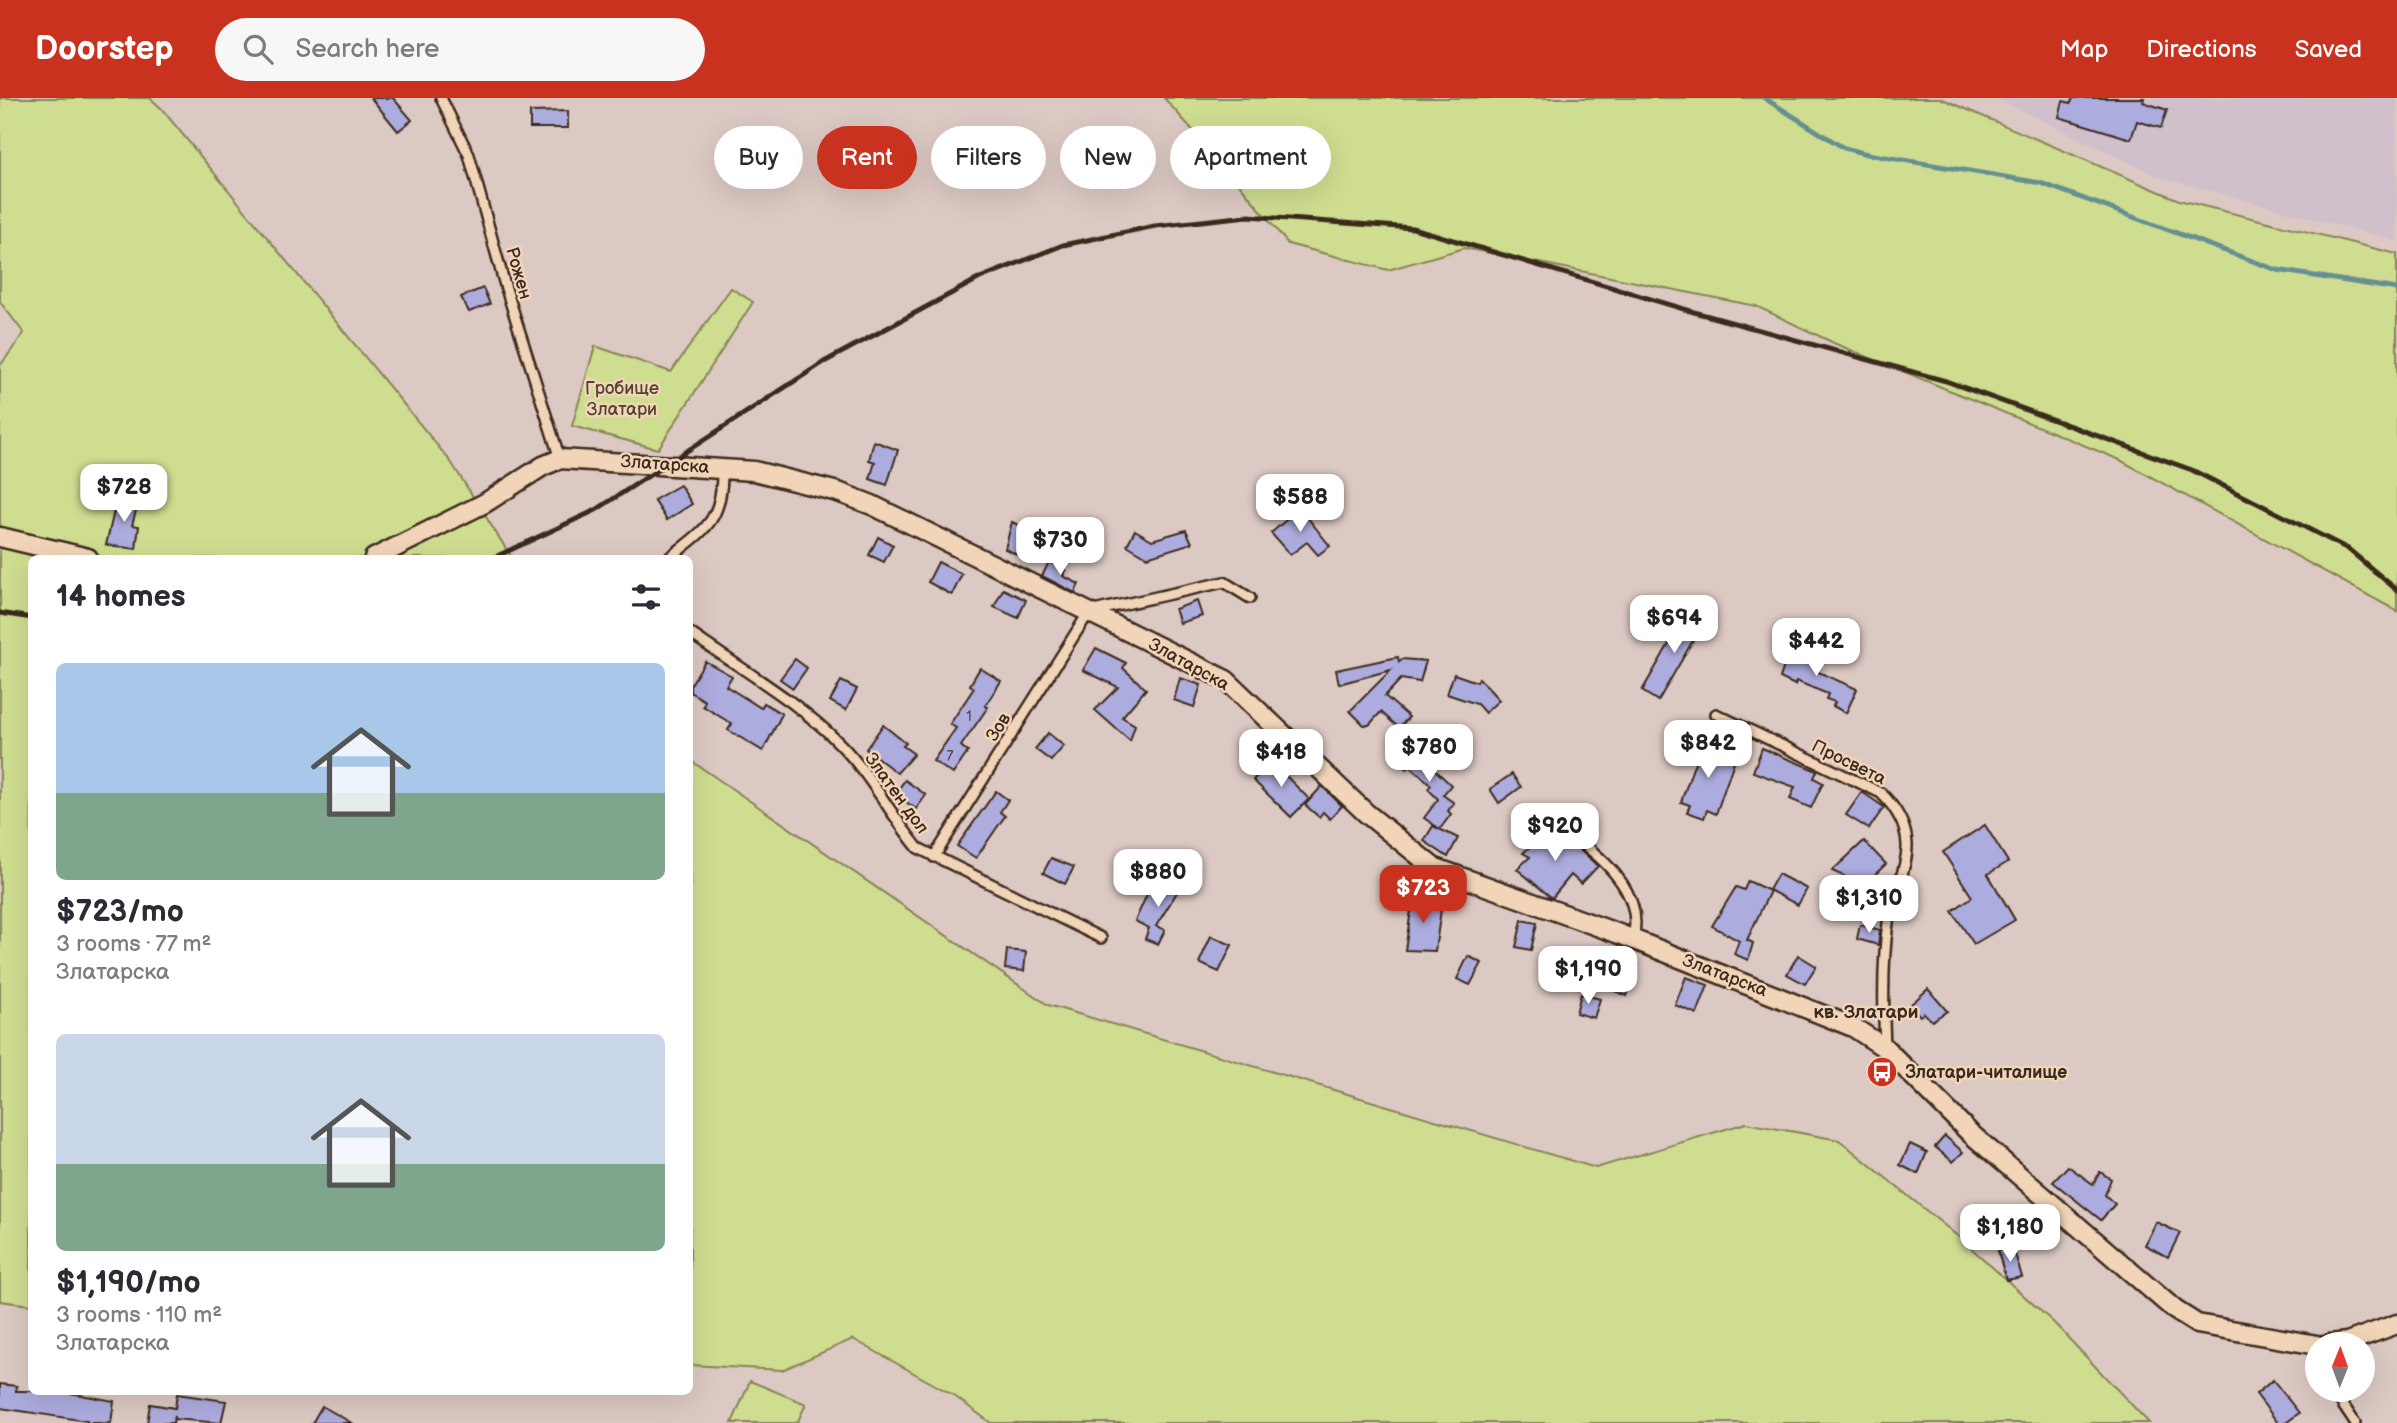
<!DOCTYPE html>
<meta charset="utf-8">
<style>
body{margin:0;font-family:"Balsamiq Sans",sans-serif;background:#f7f7f7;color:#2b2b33;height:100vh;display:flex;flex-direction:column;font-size:26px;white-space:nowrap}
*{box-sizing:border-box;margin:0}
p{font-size:23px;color:#7c7c81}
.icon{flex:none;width:38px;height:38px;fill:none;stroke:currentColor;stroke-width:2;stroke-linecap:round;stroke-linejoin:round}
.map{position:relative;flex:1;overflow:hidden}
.drawer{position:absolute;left:28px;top:457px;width:665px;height:840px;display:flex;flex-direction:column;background:#fff;border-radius:10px;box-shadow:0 7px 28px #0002}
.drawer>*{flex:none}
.guide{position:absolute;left:714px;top:28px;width:665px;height:63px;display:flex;gap:14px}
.needle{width:46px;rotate:1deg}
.controls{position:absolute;left:2305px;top:1234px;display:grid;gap:14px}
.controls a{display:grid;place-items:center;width:70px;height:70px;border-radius:50%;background:#fff;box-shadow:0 7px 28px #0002;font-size:35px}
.price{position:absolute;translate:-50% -60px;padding:0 16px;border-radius:14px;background:#fff;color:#222;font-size:23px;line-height:46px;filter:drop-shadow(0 2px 4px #0008)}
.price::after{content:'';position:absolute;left:50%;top:42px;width:21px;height:16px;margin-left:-10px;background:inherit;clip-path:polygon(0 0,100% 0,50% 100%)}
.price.on{background:#c8321e;color:#fff}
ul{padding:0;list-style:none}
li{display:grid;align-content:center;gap:14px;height:371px;padding:0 28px}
li span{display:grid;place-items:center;height:217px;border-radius:10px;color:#555}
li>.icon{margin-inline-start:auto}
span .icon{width:126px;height:126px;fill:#fffc;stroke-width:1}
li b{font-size:30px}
h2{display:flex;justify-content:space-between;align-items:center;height:84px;padding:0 28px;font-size:30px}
.tag{padding:0 24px;border-radius:32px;background:#fff;box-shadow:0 7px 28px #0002;font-size:24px;line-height:63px}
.tag.on{background:#c8321e;color:#fff}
header{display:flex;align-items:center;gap:42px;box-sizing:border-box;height:98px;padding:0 35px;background:#c8321e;color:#fff}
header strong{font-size:33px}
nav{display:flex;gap:38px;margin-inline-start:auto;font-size:24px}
.search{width:490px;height:63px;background:#f7f7f7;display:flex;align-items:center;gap:18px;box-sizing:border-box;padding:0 24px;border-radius:38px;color:#7c7c81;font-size:26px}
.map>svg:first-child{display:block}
.built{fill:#cfc0cb}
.green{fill:#cfdd90;stroke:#858457;stroke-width:2}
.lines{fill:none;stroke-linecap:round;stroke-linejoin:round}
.stream{stroke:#668f92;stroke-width:5}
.building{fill:#adacde;stroke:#3b2a1e;stroke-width:2}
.lane-casing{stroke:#3b2a1e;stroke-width:14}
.street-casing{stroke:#3b2a1e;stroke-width:23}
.lane{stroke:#f2d5b8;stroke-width:9}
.street{stroke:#f2d5b8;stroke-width:18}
.rail{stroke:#3b2a1e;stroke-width:5}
.labels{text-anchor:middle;stroke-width:5;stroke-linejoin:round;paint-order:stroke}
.number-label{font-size:14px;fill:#584a4e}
.street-label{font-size:18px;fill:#3b2a1e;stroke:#f2d5b8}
.park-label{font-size:18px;fill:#51452f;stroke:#f2d5b8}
.poi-label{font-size:18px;font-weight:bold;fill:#3b2a1e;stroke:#f2d5b8;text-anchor:start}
.neighbourhood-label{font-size:19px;font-weight:bold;fill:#3b2a1e;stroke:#f2d5b8}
</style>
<header>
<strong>Doorstep</strong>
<div class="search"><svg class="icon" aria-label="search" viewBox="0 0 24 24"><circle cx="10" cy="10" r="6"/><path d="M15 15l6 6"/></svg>Search here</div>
<nav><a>Map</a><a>Directions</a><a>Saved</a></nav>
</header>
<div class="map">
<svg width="2397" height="1325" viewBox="0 0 2397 1325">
<rect width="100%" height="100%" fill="#ddc9c3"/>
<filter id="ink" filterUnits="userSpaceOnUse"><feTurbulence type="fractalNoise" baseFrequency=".0143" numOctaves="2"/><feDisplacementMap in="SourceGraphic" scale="14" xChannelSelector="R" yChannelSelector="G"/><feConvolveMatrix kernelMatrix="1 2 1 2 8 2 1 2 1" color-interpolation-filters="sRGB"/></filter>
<g filter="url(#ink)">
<polygon class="built" points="1995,0 2397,0 2397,143 2159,79"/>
<g class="green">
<polygon points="0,0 150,0 161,10 451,364 512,460 32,460 31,1207 0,1203 0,268 24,235 0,204"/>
<polygon points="1164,0 1940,0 2179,102 2397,156 2397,513 2120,362 1836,246 1756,208 1464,150 1388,172 1288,146 1223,66"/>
<polygon points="731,190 753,204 658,351 572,328 595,248 671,274"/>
<polygon points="690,662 1048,907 1596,1070 1746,1025 1839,1042 1960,1140 2053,1224 2149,1325 991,1325 953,1297 853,1241 782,1272 690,1267"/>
<polygon points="750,1283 806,1306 797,1325 732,1325"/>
</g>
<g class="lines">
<polyline class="stream" points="1764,0 1844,50 1867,56 2041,85 2277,172 2397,191"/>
</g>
<g class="building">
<polygon points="371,0 393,0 412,22 398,33"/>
<polygon points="2073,0 2144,0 2143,4 2167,12 2161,30 2137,23 2131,41 2059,19 2063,3 2071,5"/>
<polygon points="568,13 568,30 530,30 530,14"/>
<polygon points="483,190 490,206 469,214 461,199"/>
<polygon points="874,343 898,352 887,387 870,381 875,364 869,362"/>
<polygon points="680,387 692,406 667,422 654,402"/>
<polygon points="118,396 139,402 132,427 139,428 136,451 106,447"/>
<polygon points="1300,410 1330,448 1318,457 1307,444 1290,457 1271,435"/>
<polygon points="1012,424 1037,436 1025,460 1005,451"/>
<polygon points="1135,432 1152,442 1186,432 1192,445 1147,459 1127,447"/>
<polygon points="878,439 893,447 884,464 869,457"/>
<polygon points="938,464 962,476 952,497 928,484"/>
<polygon points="1049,464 1066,472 1063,478 1079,486 1075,495 1042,478"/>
<polygon points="1003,491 1026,502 1018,520 994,509"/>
<polygon points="1197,503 1202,518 1180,525 1175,511"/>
<polygon points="1689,511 1706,520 1658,603 1642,593"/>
<polygon points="1791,547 1821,560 1816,573 1857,591 1846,615 1833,608 1835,604 1826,601 1828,596 1796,583 1795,587 1780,580"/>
<polygon points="1096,550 1126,565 1123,570 1146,591 1122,619 1135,627 1130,643 1095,612 1118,589 1083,572"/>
<polygon points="1398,559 1399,564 1402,561 1426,563 1420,584 1401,581 1385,598 1409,619 1399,630 1381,614 1369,627 1364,627 1350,613 1391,572 1339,586 1336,572"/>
<polygon points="795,561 807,570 793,590 780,581"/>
<polygon points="705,563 732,578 726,588 761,610 764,605 782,616 763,653 728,632 732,626 703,608 705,603 690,594 690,588"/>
<polygon points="980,570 1001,583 985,608 988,609 961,648 968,654 953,676 933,663 956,630 950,626 974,590 970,587"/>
<polygon points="1454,576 1477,584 1479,580 1499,602 1485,615 1477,606 1447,596"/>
<polygon points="1180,580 1201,587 1194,609 1174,602"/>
<polygon points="841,583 857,591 846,612 830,603"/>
<polygon points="883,627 906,645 903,648 914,656 897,675 866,651"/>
<polygon points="1048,635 1064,648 1051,663 1035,651"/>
<polygon points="1702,644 1737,655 1716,716 1707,712 1704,720 1687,714 1690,707 1681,704"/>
<polygon points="1407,645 1451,687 1443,697 1454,705 1448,713 1451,716 1440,731 1424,720 1438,701 1428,691 1431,687 1410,668 1407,671 1394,658"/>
<polygon points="1762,650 1817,673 1814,680 1823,685 1811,710 1790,701 1795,689 1753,674"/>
<polygon points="1271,663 1309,701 1291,719 1253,682"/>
<polygon points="1512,676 1521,689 1499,705 1490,691"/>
<polygon points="905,682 926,697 916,711 895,696"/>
<polygon points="1322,688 1342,708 1330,721 1323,714 1319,719 1305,707"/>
<polygon points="996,693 1008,702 1000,714 1005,718 976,760 957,748"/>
<polygon points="1862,694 1884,709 1869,731 1846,717"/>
<polygon points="1985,727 2008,764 1988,776 2015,822 1974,846 1952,813 1972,799 1943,754"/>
<polygon points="1433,728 1458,740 1448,759 1424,743"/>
<polygon points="1552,728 1598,768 1581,786 1571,777 1552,800 1517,771 1530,759 1523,755"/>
<polygon points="1864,743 1886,766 1864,787 1832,773"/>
<polygon points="1051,760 1074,769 1065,786 1043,775"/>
<polygon points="1172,776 1184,783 1156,828 1165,832 1158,846 1145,841 1149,830 1135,823 1148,794 1158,799"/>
<polygon points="1778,776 1807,791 1798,807 1769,792"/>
<polygon points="1748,783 1770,793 1747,842 1753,845 1748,862 1734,856 1739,843 1712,828 1736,789 1744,792"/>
<polygon points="1413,799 1442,805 1435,853 1405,852"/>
<polygon points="1522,822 1537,825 1531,852 1516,849"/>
<polygon points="1860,827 1880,832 1878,847 1857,841"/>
<polygon points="1211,838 1232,847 1219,874 1199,865"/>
<polygon points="1007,852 1026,854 1024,873 1005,871"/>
<polygon points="1798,857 1816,868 1805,886 1787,876"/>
<polygon points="1468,858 1482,865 1470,887 1457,881"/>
<polygon points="1622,860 1638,867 1627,898 1609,891"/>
<polygon points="1686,879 1708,887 1697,916 1675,907"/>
<polygon points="1928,891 1947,913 1932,923 1924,915 1920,918 1910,907"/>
<polygon points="1581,896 1600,901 1594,920 1576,915"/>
<polygon points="1945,1038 1963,1054 1953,1064 1935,1049"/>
<polygon points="1910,1046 1927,1054 1918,1076 1900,1067"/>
<polygon points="2068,1068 2093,1086 2100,1074 2111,1081 2105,1097 2115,1106 2101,1122 2053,1084"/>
<polygon points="2156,1124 2180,1135 2168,1159 2145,1147"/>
<polygon points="2013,1149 2022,1179 2006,1182 1998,1153"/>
<polygon points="2273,1282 2299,1315 2286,1325 2278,1325 2256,1296"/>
<polygon points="0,1286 17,1288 16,1293 59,1293 114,1303 111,1325 87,1325 87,1323 0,1310"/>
<polygon points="177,1296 226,1303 221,1325 174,1321 174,1318 173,1325 147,1325 150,1306 175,1310"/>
<polygon points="322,1308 352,1325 312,1325"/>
</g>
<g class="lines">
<g class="lane-casing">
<g id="lane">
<polyline points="441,0 469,57 504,184 560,361"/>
<path d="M669 460C707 430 723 422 722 370"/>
<path d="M690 535C739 570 798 603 841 647 872 679 890 716 918 750L1101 840"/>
<path d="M1716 616 1881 695C1895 709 1906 726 1907 746 1908 769 1892 801 1888 825 1882 865 1883 907 1885 948"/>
<path d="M1565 732C1600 758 1645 792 1633 841"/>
<polyline points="934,759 1089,514 1224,484 1250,500"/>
<polyline points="2333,1292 2355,1325"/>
</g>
</g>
<g class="street-casing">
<g id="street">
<polyline points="0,439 88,460"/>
<polyline points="374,460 485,405 543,368 560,361 754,373 838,394 872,407 1226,582 1366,715 1433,769 1622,837 1853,929 1885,950 1970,1035 2175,1212 2197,1226 2317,1247"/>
<polyline points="2330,1246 2347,1244 2397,1226"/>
</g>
</g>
<use href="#lane" class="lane"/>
<use href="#street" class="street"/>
<g class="rail">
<polyline points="493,460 596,412 824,264 980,180 1063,147 1155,128 1248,118 1413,130 1694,214 1946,283 2192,372 2348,451 2397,492"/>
<polyline points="0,515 32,520"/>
</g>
</g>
</g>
<defs>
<g id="bus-disc" transform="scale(1.575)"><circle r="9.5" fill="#c8321e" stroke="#f2d5b8"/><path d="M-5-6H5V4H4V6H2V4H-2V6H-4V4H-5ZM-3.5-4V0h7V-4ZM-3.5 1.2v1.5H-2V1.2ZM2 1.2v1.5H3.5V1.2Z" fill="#fff"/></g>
</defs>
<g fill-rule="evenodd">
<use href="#bus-disc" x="1882" y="974"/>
</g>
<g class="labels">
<g class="number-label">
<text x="969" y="623">1</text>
<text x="950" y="663">7</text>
</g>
<g class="street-label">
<text transform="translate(519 175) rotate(74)" y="6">Рожен</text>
<text transform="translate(665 366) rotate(4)" y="6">Златарска</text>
<text transform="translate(1189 566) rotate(29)" y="6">Златарска</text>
<text transform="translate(998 629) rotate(-58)" y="6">Зов</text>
<text transform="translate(1849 664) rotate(26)" y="6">Просвета</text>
<text transform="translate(897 695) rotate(54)" y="6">Златен дол</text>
<text transform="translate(1725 877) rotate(21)" y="6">Златарска</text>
</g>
<g class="park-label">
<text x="622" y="296">Гробище<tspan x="622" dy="21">Златари</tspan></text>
</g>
<g class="poi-label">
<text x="1905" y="980">Златари-читалище</text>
</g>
<g class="neighbourhood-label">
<text x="1866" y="920">кв. Златари</text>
</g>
</g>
</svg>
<div class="controls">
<a><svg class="needle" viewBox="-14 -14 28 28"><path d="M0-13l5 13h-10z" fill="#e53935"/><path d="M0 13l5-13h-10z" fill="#7c7c81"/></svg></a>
</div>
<b class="price" style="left:124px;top:426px">$728</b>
<b class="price" style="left:1300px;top:436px">$588</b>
<b class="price" style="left:1060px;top:479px">$730</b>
<b class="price" style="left:1674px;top:557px">$694</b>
<b class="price" style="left:1816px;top:580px">$442</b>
<b class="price" style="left:1708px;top:682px">$842</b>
<b class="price" style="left:1429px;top:686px">$780</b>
<b class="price" style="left:1281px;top:691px">$418</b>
<b class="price" style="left:1555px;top:765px">$920</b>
<b class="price" style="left:1158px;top:811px">$880</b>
<b class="price on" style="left:1423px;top:827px">$723</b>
<b class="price" style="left:1869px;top:837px">$1,310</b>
<b class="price" style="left:1588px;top:908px">$1,190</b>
<b class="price" style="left:2010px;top:1166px">$1,180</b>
<div class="guide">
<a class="tag">Buy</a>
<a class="tag on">Rent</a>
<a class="tag">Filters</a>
<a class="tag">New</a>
<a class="tag">Apartment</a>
</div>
<section class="drawer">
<h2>14 homes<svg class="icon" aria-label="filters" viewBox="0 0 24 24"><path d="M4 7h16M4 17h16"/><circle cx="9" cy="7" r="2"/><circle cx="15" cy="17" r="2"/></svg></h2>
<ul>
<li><span style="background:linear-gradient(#a9c7e8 60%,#7fa58c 0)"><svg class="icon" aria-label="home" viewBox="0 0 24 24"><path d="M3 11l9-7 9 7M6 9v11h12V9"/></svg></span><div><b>$723/mo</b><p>3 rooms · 77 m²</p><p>Златарска</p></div></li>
<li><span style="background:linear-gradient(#c9d6e8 60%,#7fa58c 0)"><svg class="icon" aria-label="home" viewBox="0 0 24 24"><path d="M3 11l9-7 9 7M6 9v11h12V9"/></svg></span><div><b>$1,190/mo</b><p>3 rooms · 110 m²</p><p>Златарска</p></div></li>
</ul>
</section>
</div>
